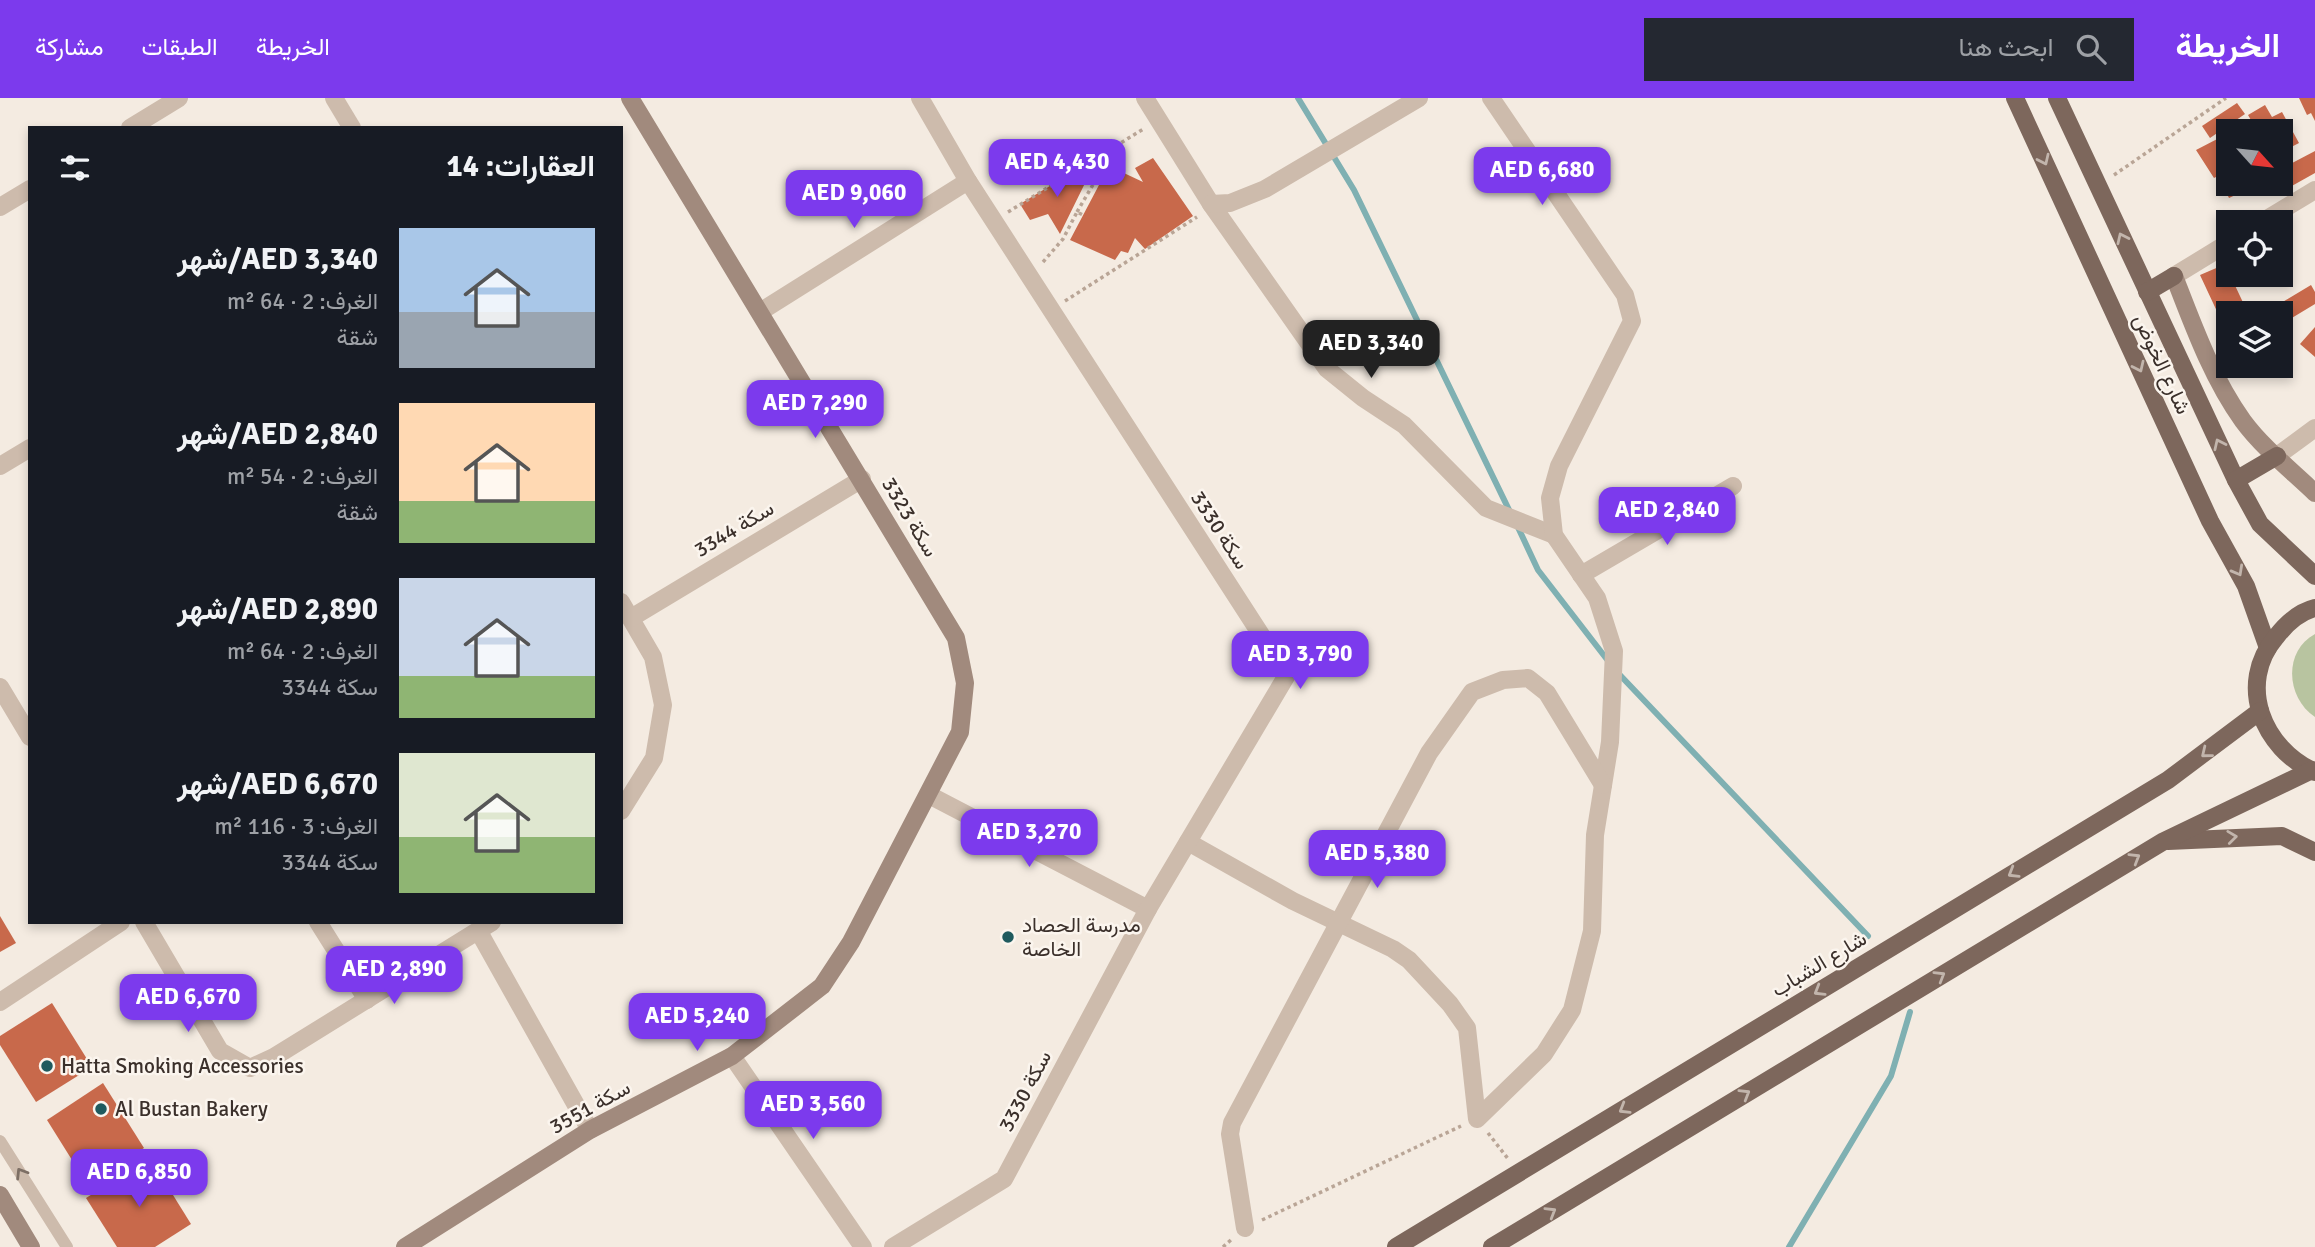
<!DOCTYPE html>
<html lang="ar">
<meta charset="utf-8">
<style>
body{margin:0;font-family:Signika,Vazirmatn,sans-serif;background:#242831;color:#f1f3f6;direction:rtl;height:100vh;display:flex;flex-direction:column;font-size:26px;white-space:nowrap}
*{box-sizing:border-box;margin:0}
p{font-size:23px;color:#9ea1a6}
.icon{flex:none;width:38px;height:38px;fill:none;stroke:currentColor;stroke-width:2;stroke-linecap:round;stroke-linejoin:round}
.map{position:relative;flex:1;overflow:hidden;direction:ltr}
.sheet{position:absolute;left:28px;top:28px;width:595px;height:798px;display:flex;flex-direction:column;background:#171b24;border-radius:0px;box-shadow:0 4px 10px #0003;direction:rtl}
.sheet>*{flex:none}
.needle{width:46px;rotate:117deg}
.controls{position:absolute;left:2216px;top:21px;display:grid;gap:14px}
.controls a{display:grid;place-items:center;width:77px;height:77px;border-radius:0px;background:#171b24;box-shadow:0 4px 10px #0003;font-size:35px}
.price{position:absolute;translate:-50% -60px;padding:0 16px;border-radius:14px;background:#7c3aed;color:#fff;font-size:23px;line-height:46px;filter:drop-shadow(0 2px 4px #0008)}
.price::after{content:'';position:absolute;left:50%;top:42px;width:21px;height:16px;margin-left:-10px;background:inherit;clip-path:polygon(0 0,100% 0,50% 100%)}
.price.active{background:#222;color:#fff}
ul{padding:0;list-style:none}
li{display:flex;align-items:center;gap:21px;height:175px;padding:0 28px}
li span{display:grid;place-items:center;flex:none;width:196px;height:140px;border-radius:0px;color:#555}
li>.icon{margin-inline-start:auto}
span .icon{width:84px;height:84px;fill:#fffc;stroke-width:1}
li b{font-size:30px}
h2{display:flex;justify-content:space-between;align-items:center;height:84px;padding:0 28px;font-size:30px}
header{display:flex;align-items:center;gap:42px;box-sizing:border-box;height:98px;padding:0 35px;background:#7c3aed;color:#fff}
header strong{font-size:33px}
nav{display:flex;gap:38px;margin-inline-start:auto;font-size:24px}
.search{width:490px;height:63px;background:#242831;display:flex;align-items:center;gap:18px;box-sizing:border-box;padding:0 24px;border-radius:0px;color:#9ea1a6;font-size:26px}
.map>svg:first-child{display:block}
.green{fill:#b8c4a0}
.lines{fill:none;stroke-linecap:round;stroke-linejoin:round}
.stream{stroke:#7fb0b2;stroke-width:6}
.building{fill:#c8694b}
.path{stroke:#b9a596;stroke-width:3.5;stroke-dasharray:3.5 3.5;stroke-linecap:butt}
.lane{stroke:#cdbbac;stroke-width:12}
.street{stroke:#cdbbac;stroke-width:18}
.secondary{stroke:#a18a7d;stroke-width:18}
.primary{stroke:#7d675c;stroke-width:18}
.oneway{stroke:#c2b5ac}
.oneway2{stroke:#7d6f65}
.poi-dot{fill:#1f5a5e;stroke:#fbf5ee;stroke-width:2.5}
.labels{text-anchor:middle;stroke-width:5;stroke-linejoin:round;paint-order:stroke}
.street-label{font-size:21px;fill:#3b302b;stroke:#fbf5ee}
.poi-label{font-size:21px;fill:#3b302b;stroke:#fbf5ee;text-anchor:start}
</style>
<header>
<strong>الخريطة</strong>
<div class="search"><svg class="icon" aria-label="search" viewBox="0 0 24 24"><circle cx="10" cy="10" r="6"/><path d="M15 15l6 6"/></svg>ابحث هنا</div>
<nav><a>الخريطة</a><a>الطبقات</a><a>مشاركة</a></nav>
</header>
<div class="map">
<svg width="2315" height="1149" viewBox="0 0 2315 1149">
<rect width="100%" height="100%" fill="#f4ebe1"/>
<path class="green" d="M2315 536V619C2286 600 2283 553 2315 536Z"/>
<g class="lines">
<g class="stream">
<polyline points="1298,0 1354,92 1511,416"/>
<polyline points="1516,425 1538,472 1609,564"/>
<polyline points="1618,575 1868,838"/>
<polyline points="1789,1149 1891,978 1910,914"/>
</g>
</g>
<g class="building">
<polygon points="2299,0 2315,0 2315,23 2311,15 2307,17"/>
<polygon points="2237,5 2245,16 2210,40 2202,28"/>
<polygon points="2265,7 2272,19 2282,14 2299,45 2280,55 2280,33 2264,33 2260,27 2255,29 2248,17"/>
<polygon points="2228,31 2228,86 2259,86 2259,92 2253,98 2242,94 2229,100 2218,78 2214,80 2196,52 2223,38 2221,34"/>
<polygon points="2315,53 2315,75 2290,89 2281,71"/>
<polygon points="1153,60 1193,118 1145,151 1135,140 1128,155 1121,153 1115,162 1070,142 1109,68 1143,84 1135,70"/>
<polygon points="1083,68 1089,77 1060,136 1048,116 1030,122 1020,106"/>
<polygon points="2228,165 2228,177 2235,177 2231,179 2248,215 2228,215 2228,237 2200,177"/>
<polygon points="2311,187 2315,194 2315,206 2280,227 2280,215 2274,215 2271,211"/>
<polygon points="2315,229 2315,259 2300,246"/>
<polygon points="0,818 16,845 0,854"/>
<polygon points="52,905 92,969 36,1004 0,947 0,938"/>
<polygon points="103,985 144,1050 87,1086 47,1022"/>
<polygon points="150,1060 191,1126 155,1149 117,1149 86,1100"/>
</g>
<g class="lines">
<g class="path">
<polyline points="2114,77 2226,0"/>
<polyline points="1008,114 1145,30"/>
<polyline points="1077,114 1115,49"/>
<polyline points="1043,164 1063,141 1077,114 1083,117"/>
<polyline points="1065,203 1197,119"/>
<polyline points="1488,1035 1509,1062"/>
<polyline points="1262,1122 1461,1028"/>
<polyline points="1223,1149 1232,1141"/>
</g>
<polyline class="lane" points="0,1043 67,1149"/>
<g class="street">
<polyline points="334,0 352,30"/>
<polyline points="1145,0 1211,106 1327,271 1363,300 1404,327 1486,410 1554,437"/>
<polyline points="130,30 179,0"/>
<polyline points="1211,106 1230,105 1265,91 1419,0"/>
<polyline points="0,109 30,91"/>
<polyline points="2262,124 2315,92"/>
<polyline points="2174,178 2228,145"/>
<polyline points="760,214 968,83"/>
<polyline points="2277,358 2315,330"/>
<polyline points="0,368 30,350"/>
<polyline points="1581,477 1733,388"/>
<polyline points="621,504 653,559 663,607 654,660 621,713"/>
<polyline points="631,520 862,381"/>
<polyline points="0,589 30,639"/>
<polyline points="929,697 1148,811"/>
<polyline points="1188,744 1293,803 1393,851 1409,862 1450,906 1467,930 1477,1021 1544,956 1572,912 1592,833 1595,737 1610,644 1614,553 1597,500 1554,437 1550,400 1559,368 1632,223 1625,197 1491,0"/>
<polyline points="144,824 220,953 250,970 274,959 492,824"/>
<polyline points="318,824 367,902"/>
<polyline points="479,834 590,1032"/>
<polyline points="0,904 121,824"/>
<polyline points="732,958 863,1149"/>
<polyline points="1245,1130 1230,1036 1232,1025 1429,655 1472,594 1503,582 1528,580 1547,595 1603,687"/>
<polyline points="893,1149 1004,1081 1148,811 1287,577 968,83 920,0"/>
</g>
<g class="secondary">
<path d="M2174 178C2193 227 2212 280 2243 323 2263 350 2291 372 2315 395"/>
<polyline points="0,1097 31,1149"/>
<polyline points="405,1149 590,1032 732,958 822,888 851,844 960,634 965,585 956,540 630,0"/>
</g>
<g class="primary">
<polyline points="2015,0 2210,423 2246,488 2268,550"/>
<polyline points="2057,0 2236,382 2260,426 2315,478"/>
<polyline points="2147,194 2174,178"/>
<polyline points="2236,382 2277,358"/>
<path d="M2315 510C2299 514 2286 526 2276 539 2236 586 2263 651 2315 674"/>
<polyline points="2168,743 2282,738 2315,754"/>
<polyline points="1396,1149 2168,682 2260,613"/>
<polyline points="1492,1149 2164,743 2312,672"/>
</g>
</g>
<defs><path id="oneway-chevron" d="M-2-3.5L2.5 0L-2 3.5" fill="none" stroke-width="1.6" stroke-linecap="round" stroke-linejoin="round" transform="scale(1.75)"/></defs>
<g class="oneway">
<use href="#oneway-chevron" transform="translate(2044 62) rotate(65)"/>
<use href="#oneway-chevron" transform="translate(2122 140) rotate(-115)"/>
<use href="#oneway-chevron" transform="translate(2139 269) rotate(65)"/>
<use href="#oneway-chevron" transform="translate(2219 346) rotate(-115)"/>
<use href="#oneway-chevron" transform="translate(2238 473) rotate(61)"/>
<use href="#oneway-chevron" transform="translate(2206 655) rotate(141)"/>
<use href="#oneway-chevron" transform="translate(2232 739) rotate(-7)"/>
<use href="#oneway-chevron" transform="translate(2135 760) rotate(-31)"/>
<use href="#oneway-chevron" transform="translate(2013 775) rotate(149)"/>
<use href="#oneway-chevron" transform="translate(1940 878) rotate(-31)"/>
<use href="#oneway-chevron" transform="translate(1819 893) rotate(149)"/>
<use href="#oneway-chevron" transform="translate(1745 996) rotate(-31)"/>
<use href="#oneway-chevron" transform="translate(1624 1011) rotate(149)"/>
<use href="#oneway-chevron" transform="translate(1551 1114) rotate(-31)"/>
</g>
<use class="oneway2" href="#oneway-chevron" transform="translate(21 1075) rotate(-122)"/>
<g class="poi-dot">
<circle cx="1008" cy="839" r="7"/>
<circle cx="47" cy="968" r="7"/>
<circle cx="101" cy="1011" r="7"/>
</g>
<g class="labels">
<g class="street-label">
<text transform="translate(2162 266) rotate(65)" y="7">شارع الخوض</text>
<text transform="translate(910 419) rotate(59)" y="7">سكة 3323</text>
<text transform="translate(734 431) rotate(-31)" y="7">سكة 3344</text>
<text transform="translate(1220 432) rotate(57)" y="7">سكة 3330</text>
<text transform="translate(1819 866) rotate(-31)" y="7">شارع الشباب</text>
<text transform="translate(1025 993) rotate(-62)" y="7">سكة 3330</text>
<text transform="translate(590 1009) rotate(-29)" y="7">سكة 3551</text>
</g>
<g class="poi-label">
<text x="1022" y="834">مدرسة الحصاد<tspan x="1022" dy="24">الخاصة</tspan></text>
<text x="61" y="975">Hatta Smoking Accessories</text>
<text x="115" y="1018">Al Bustan Bakery</text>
</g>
</g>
</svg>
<div class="controls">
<a><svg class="needle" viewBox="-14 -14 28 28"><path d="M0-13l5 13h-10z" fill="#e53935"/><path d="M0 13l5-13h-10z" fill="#9ea1a6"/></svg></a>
<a><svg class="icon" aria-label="locate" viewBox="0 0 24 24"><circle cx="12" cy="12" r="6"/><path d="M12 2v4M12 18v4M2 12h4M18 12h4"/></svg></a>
<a><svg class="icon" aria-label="layers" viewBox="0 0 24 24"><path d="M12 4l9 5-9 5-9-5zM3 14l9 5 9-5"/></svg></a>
</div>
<b class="price" style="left:1057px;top:101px">AED 4,430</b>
<b class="price" style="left:1542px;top:109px">AED 6,680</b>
<b class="price" style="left:854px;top:132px">AED 9,060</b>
<b class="price active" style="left:1371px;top:282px">AED 3,340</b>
<b class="price" style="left:815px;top:342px">AED 7,290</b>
<b class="price" style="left:1667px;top:449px">AED 2,840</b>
<b class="price" style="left:1300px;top:593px">AED 3,790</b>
<b class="price" style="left:1029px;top:771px">AED 3,270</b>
<b class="price" style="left:1377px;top:792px">AED 5,380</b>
<b class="price" style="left:394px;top:908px">AED 2,890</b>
<b class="price" style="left:188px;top:936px">AED 6,670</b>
<b class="price" style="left:697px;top:955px">AED 5,240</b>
<b class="price" style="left:813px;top:1043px">AED 3,560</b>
<b class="price" style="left:139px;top:1111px">AED 6,850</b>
<section class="sheet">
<h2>العقارات: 14<svg class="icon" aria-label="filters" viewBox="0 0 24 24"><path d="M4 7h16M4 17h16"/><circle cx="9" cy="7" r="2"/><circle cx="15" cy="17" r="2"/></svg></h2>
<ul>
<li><span style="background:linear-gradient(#a9c7e8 60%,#9aa5b1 0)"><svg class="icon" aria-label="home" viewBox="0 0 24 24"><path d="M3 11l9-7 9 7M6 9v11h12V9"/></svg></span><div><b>AED 3,340/شهر</b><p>الغرف: 2 · 64 m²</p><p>شقة</p></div></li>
<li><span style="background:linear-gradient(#ffd9b3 70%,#8fb573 0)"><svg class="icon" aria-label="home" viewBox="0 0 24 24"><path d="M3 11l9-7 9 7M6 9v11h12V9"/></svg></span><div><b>AED 2,840/شهر</b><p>الغرف: 2 · 54 m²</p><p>شقة</p></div></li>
<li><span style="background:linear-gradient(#c9d6e8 70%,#8fb573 0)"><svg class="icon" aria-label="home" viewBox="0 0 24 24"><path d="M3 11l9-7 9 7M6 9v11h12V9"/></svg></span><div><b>AED 2,890/شهر</b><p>الغرف: 2 · 64 m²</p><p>سكة 3344</p></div></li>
<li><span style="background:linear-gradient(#dfe7d0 60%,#8fb573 0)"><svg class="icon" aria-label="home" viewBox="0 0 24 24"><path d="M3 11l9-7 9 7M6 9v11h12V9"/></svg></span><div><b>AED 6,670/شهر</b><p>الغرف: 3 · 116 m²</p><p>سكة 3344</p></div></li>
</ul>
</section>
</div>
